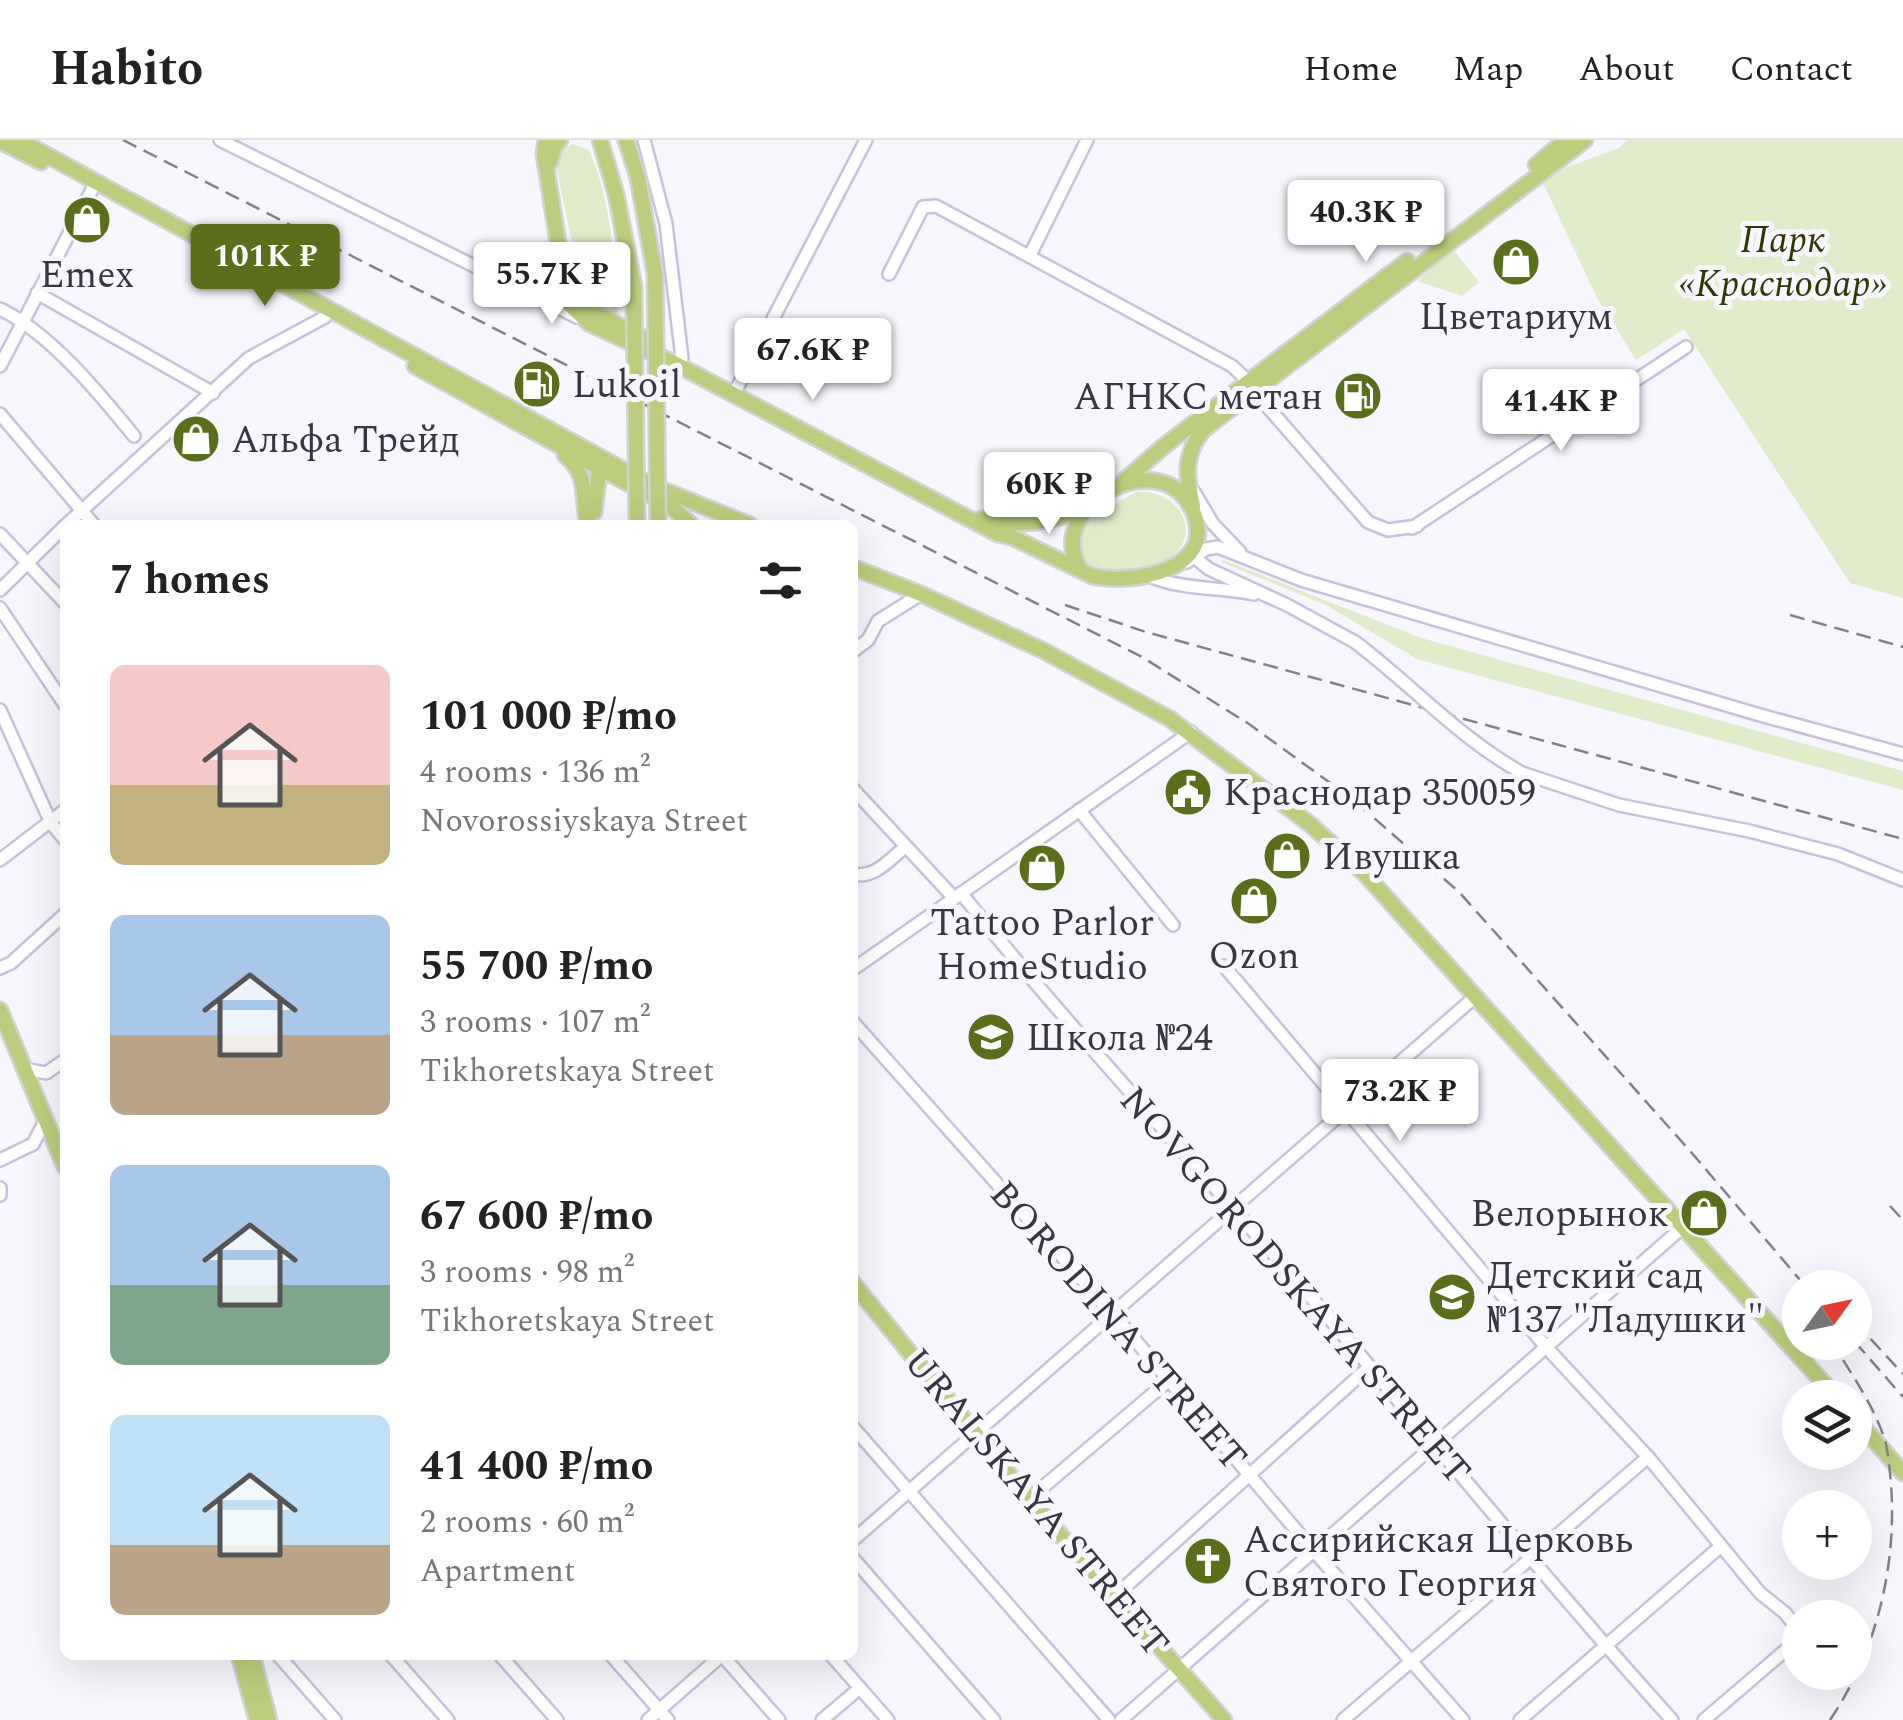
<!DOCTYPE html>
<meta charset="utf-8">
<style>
body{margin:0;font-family:Spectral,serif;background:#f6f6f6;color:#222;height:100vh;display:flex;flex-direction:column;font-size:38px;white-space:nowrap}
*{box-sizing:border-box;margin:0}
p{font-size:32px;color:#767676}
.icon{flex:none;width:55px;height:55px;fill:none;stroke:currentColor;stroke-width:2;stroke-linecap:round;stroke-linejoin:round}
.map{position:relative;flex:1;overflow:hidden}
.details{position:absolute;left:60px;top:380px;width:798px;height:1140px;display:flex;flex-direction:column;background:#fff;border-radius:15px;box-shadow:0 10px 40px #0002}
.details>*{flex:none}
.needle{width:65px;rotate:57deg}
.tools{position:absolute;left:1782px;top:1130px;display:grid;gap:20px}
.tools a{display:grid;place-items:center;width:90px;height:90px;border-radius:50%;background:#fff;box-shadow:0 10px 40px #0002;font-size:50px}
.price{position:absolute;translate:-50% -85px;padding:0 22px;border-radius:10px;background:#fff;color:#222;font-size:32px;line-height:65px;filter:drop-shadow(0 2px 5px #0008)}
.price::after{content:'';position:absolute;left:50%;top:60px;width:30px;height:22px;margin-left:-15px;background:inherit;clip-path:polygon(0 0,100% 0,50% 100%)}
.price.selected{background:#5a6e1b;color:#fff}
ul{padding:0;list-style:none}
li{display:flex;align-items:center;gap:30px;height:250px;padding:0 50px}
li span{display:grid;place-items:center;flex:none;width:280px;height:200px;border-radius:15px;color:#555}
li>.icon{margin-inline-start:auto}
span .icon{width:120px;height:120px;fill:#fffc;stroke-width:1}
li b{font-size:42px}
h2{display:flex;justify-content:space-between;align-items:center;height:120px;padding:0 50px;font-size:42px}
header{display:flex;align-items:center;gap:60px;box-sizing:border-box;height:140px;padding:0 50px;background:#fff;border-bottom:2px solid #e0e0e0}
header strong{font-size:48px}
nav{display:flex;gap:55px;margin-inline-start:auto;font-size:35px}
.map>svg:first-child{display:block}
.green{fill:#e0ebca}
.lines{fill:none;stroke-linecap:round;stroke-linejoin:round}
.minor-casing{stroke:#c7c1dd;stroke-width:16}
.major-casing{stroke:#d3d3d5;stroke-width:19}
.minor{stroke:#fff;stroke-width:11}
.major{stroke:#bcce7d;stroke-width:14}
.rail{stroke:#83818a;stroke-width:2.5;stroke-dasharray:15 8;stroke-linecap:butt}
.minor-bridge-casing{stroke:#c7c1dd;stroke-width:16;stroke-linecap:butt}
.major-bridge-casing{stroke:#d3d3d5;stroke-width:19;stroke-linecap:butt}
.minor-bridge{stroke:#fff;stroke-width:11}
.major-bridge{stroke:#bcce7d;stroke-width:14}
.labels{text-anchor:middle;stroke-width:10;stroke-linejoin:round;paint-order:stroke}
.park-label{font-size:38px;font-style:italic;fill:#2d3900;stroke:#f7f6fc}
.poi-label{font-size:38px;fill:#393642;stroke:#f7f6fc;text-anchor:start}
.street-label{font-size:38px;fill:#393642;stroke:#f7f6fc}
</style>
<header>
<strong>Habito</strong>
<nav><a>Home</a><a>Map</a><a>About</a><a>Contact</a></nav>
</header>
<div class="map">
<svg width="1903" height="1580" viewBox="0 0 1903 1580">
<rect width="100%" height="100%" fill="#f7f6fc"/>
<g class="green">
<polygon points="1627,0 1903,0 1903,458 1850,443 1684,189 1636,220 1596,156 1543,43 1554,32 1619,8"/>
<path d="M573 4 589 10C612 63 614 118 618 175L590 163 581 145 556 26 562 9Z"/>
<polygon points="1453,109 1479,142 1462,156 1417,141"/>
<path d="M1136 352C1178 349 1205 393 1169 419 1150 434 1114 432 1090 430L1078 416 1080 390 1092 378Z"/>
<polygon points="1223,420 1421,498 1903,631 1903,650 1417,519 1326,465 1221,422"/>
</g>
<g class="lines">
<g class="minor-casing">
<g id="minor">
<polyline points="220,0 577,177"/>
<polyline points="644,0 666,84 682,218"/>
<polyline points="1030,115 1087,0"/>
<polyline points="889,134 923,67 936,66 1232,226 1248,241"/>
<path d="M530 150 539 152C551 144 558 139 558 123"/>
<polyline points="37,153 213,253"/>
<path d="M0 169C50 193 99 253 134 296"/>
<polyline points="0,226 96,42"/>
<polyline points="737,248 866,0"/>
<polyline points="1253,250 1368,382 1388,390 1417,386"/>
<polyline points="0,274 94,385"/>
<polyline points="1194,352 1213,384 1240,412"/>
<polyline points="66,385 249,218 325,177 329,170"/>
<polyline points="1412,388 1686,207"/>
<polyline points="0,394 65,463"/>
<polyline points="1196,408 1199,421 1209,429 1287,465 1355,502"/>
<polyline points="1187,422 1206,409 1218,407 1301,440 1760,575 1903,614"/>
<path d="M1152 437C1184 450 1220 447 1254 454"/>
<polyline points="0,450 65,386"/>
<polyline points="0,468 65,565"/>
<polyline points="852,512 868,500 878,481 921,454"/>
<polyline points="0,570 51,683 65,700"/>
<polyline points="1522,633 1619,665 1749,691 1838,714 1903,740"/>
<polyline points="852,648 954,758"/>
<polyline points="1079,670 1173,785"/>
<polyline points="0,720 65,670"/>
<path d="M852 734C874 739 888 721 904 708"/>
<path d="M961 753C1078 899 1207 1035 1328 1177 1442 1312 1554 1449 1672 1580"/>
<polyline points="1224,826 1546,1207 1648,1317 1760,1453 1785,1473 1800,1492"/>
<polyline points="0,828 11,823 65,774"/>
<polyline points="852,830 1191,592"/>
<polyline points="852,881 1113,1174 1313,1410 1463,1580"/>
<polyline points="25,929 46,933 65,920"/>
<polyline points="0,1020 33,1004 46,979"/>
<polyline points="0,1048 0,1055"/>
<polyline points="852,1286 1109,1580"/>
<polyline points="1029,1359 1169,1240"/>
<polyline points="852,1401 1476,856"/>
<polyline points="852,1417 994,1580"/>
<polyline points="1115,1456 1368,1228"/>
<polyline points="278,1515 335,1580"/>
<polyline points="391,1515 448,1580"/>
<polyline points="500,1515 557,1580"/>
<polyline points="611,1515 668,1580"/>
<polyline points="722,1515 779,1580"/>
<polyline points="831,1515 888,1580"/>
<polyline points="648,1580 722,1515"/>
<polyline points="822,1580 860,1548"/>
<polyline points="1121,1580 1684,1086"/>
<polyline points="1343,1580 1648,1317"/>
<polyline points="1520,1580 1721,1406"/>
<polyline points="1704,1580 1800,1498"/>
</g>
</g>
<g class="major-casing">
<g id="major">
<polyline points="19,0 651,345 750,385"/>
<path d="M546 0 544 14 565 147 570 165 590 184 674 223 998 394 1012 397 1092 436C1131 445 1219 431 1193 371 1161 299 1040 368 1081 430"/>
<polyline points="600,0 616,54 634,147"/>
<polyline points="626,0 638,38"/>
<polyline points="0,1 41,22"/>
<polyline points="550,22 554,7 560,0"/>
<polyline points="1536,25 1566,0"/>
<polyline points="580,165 645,199"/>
<polyline points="415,226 629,344"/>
<path d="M565 315C590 336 581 357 588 385"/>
<polyline points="1124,341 1164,306 1407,121"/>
<polyline points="652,356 674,369 691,385"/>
<path d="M1193 366C1186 336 1183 316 1203 290L1585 0"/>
<polyline points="594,372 600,324"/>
<path d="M981 379C1015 389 1055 381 1087 367"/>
<polyline points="852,427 921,454 1044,511 1170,579 1311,685 1364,733 1837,1258"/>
<polyline points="0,870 65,1027"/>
<polyline points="852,1142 1029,1359 1224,1580"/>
<polyline points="1855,1278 1903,1333"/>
<polyline points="239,1515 257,1580"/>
<polyline points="252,1515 269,1580"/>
</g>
</g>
<use href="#minor" class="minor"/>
<use href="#major" class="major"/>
<g class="rail">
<polyline points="123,0 1142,517 1249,584 1351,658 1459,752 1691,1012 1807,1148"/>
<polyline points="1065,465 1146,492 1903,699"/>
<polyline points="1790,475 1903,507"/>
<polyline points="1890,1066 1903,1080"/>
<polyline points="1855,1182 1903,1234"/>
<polyline points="1855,1202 1903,1257"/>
<path d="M1830 1580C1884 1500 1903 1399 1886 1304 1876 1268 1851 1234 1832 1202"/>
</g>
<g class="minor-bridge-casing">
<path id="minor-bridge" d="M1355 502C1412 545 1459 598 1522 633"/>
</g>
<g class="major-bridge-casing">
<g id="major-bridge">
<polyline points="638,38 655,134 658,385"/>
<polyline points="634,147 637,385"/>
</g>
</g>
<use href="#minor-bridge" class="minor-bridge"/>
<use href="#major-bridge" class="major-bridge"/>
</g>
<defs>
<g id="shop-disc" transform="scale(2.5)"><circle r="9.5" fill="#5a6e1b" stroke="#f7f6fc"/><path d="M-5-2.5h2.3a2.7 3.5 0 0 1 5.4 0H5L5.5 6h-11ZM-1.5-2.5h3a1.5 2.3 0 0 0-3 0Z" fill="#fff"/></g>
<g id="fuel-disc" transform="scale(2.5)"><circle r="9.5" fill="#5a6e1b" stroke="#f7f6fc"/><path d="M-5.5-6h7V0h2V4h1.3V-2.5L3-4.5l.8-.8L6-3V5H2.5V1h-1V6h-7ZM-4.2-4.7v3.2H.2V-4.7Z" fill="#fff"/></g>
<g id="civic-disc" transform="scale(2.5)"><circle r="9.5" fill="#5a6e1b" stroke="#f7f6fc"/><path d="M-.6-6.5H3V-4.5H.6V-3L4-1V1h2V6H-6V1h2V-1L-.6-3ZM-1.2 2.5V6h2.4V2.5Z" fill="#fff"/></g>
<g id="school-disc" transform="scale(2.5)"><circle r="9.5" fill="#5a6e1b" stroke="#f7f6fc"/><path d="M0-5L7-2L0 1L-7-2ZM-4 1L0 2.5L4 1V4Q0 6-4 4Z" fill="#fff"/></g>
<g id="church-disc" transform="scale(2.5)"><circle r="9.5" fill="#5a6e1b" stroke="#f7f6fc"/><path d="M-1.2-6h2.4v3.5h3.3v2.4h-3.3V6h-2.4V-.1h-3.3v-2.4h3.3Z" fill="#fff"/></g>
</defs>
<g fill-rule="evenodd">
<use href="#shop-disc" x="87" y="80"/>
<use href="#shop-disc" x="1516" y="122"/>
<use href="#fuel-disc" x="537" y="244"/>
<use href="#fuel-disc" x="1358" y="256"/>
<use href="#shop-disc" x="196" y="299"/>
<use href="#civic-disc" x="1188" y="652"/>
<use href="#shop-disc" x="1287" y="716"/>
<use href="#shop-disc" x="1042" y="728"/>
<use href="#shop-disc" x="1254" y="761"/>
<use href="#school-disc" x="991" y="897"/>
<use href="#shop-disc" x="1704" y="1073"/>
<use href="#school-disc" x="1452" y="1157"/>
<use href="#church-disc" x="1208" y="1421"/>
</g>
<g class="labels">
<g class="park-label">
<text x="1783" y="112">Парк<tspan x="1783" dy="44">«Краснодар»</tspan></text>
</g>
<g class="poi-label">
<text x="87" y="147" text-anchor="middle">Emex</text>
<text x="1516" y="189" text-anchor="middle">Цветариум</text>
<text x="572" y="257">Lukoil</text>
<text x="1323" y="269" text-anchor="end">АГНКС метан</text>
<text x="231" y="312">Альфа Трейд</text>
<text x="1223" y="665">Краснодар 350059</text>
<text x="1322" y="729">Ивушка</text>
<text x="1042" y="795" text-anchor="middle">Tattoo Parlor<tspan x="1042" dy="44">HomeStudio</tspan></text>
<text x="1254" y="828" text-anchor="middle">Ozon</text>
<text x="1026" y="910">Школа №24</text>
<text x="1669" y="1086" text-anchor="end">Велорынок</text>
<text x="1487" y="1148">Детский сад<tspan x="1487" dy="44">№137 "Ладушки"</tspan></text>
<text x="1243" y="1412">Ассирийская Церковь<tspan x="1243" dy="44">Святого Георгия</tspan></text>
</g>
<g class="street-label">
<text transform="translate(1296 1145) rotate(49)" y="13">NOVGORODSKAYA STREET</text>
<text transform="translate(1119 1185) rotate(49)" y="13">BORODINA STREET</text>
<text transform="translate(1037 1362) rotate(50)" y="13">URALSKAYA STREET</text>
</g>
</g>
</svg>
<div class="tools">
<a><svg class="needle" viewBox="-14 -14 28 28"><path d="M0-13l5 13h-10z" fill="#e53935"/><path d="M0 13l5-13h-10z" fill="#767676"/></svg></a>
<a><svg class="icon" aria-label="layers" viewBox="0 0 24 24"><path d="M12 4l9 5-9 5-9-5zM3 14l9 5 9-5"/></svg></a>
<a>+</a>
<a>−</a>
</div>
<b class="price" style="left:1366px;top:125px">40.3K ₽</b>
<b class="price selected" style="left:265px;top:169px">101K ₽</b>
<b class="price" style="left:552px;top:187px">55.7K ₽</b>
<b class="price" style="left:813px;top:263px">67.6K ₽</b>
<b class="price" style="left:1561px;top:314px">41.4K ₽</b>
<b class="price" style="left:1049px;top:397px">60K ₽</b>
<b class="price" style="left:1400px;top:1004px">73.2K ₽</b>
<section class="details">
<h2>7 homes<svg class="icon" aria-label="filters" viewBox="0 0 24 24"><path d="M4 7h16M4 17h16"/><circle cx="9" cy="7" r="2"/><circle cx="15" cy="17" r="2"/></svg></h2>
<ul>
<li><span style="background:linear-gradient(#f6c9c9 60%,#c2b280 0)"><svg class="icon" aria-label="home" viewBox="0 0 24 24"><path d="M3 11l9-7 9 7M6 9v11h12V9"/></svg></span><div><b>101 000 ₽/mo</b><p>4 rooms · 136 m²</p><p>Novorossiyskaya Street</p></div></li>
<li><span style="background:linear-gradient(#a9c7e8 60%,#b9a48a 0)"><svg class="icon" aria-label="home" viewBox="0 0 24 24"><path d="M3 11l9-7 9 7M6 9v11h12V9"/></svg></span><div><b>55 700 ₽/mo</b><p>3 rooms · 107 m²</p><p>Tikhoretskaya Street</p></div></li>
<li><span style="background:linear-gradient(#a9c7e8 60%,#7fa58c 0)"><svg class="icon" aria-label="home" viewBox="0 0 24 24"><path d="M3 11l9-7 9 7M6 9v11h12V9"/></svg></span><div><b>67 600 ₽/mo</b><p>3 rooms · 98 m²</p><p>Tikhoretskaya Street</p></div></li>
<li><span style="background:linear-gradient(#bfe0f5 65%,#b9a48a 0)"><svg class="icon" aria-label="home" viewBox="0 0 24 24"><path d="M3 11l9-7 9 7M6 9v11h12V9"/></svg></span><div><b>41 400 ₽/mo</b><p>2 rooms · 60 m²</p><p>Apartment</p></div></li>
</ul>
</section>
</div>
